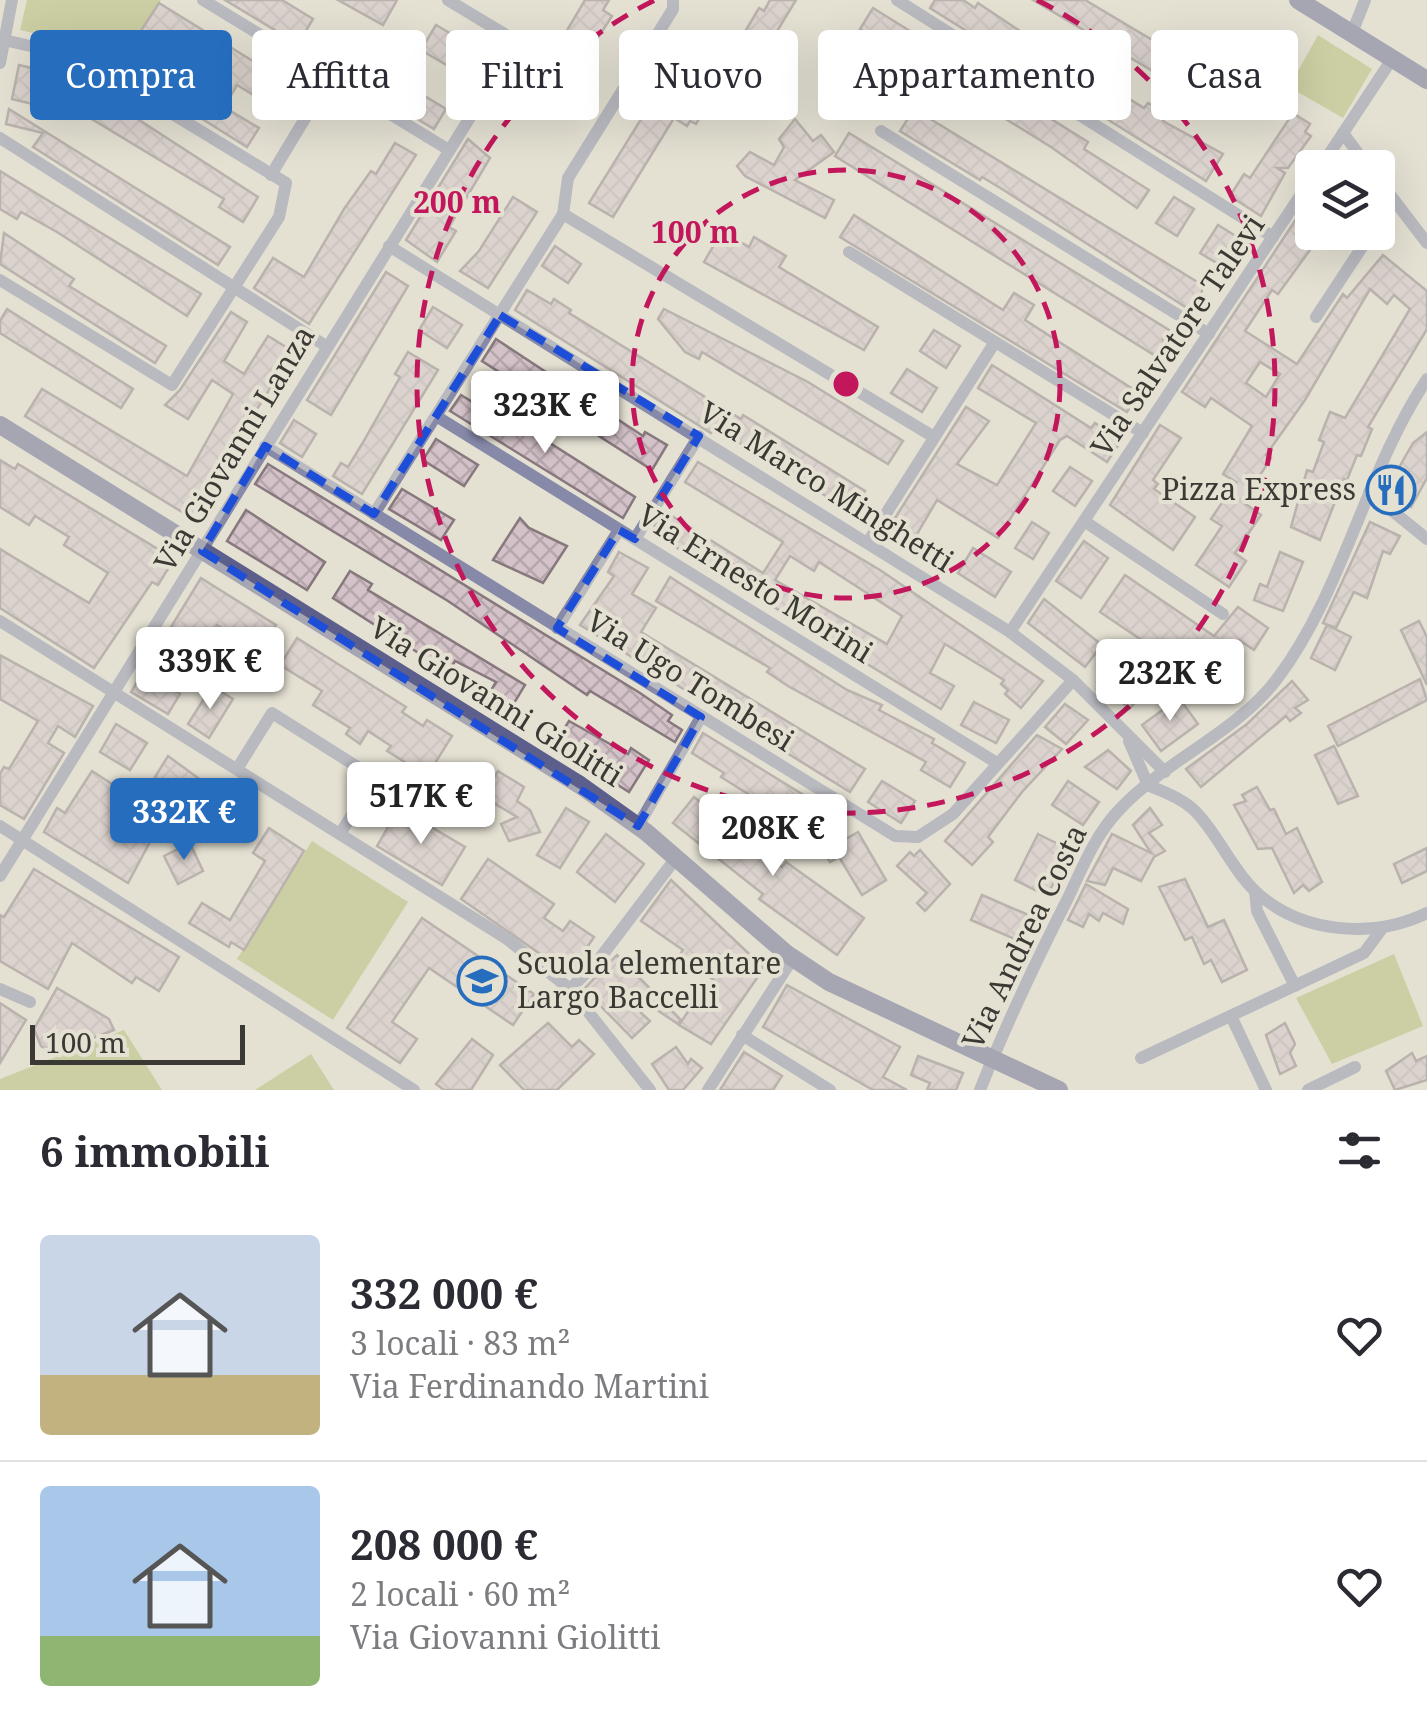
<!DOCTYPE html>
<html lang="it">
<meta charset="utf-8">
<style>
body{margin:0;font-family:"Noto Serif",serif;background:#f2f2f3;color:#2b2b33;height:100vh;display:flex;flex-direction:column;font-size:38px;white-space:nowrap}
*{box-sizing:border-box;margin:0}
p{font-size:32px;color:#7c7c81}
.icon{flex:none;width:55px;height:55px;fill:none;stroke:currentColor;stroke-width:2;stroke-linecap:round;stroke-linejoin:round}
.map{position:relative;height:1090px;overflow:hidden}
.panel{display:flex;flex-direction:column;background:#fff;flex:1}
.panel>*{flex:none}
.banner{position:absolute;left:30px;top:30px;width:1368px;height:90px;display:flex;gap:20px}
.tools{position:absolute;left:1295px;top:150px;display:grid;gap:20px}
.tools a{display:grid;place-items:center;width:100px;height:100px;border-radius:10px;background:#fff;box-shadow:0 10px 40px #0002;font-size:50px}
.scale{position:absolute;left:30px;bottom:25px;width:215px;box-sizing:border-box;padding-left:10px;border:5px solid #3b3934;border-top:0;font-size:28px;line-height:35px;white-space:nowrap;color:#3b3934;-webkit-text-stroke:8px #e4e1d3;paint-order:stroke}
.price{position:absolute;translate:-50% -85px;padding:0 22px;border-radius:10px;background:#fff;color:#222;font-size:32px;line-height:65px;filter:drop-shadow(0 2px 5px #0008)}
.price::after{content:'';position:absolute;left:50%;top:60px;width:30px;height:22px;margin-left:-15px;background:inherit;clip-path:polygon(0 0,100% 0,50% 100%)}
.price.on{background:#266dbe;color:#fff}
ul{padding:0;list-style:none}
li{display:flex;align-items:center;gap:30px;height:250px;padding:0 40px}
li+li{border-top:2px solid #e1e1e2}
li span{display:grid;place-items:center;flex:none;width:280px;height:200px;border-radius:10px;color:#555}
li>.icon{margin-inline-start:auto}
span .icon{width:120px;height:120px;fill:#fffc;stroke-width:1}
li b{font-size:42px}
h2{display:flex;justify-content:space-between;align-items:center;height:120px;padding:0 40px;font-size:42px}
.tag{padding:0 35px;border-radius:10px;background:#fff;box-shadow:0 10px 40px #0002;font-size:35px;line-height:90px}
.tag.on{background:#266dbe;color:#fff}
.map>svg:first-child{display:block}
.park{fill:#afb769}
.building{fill:url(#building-cross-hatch);stroke:#87787d;stroke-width:2.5;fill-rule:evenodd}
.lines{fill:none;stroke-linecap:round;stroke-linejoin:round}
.street{stroke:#8689a8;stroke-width:12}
.secondary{stroke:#5c5e8b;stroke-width:18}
.marked{fill:none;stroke:#1d4ed8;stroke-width:8;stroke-dasharray:20 12;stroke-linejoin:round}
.ring{fill:none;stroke:#c2185b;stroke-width:5;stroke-dasharray:18 12}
.labels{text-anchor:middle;stroke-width:8;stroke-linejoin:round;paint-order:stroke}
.street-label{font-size:30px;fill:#3b3934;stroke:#e4e1d3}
.poi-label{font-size:30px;fill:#3b3934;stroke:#e4e1d3;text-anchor:end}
.centre{fill:#c2185b;stroke:#e4e1d3;stroke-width:5}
.ring-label{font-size:30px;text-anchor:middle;font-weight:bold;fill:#c2185b;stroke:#e4e1d3;stroke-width:8;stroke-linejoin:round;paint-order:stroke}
</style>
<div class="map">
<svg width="1427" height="1090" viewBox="0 0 1427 1090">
<defs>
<pattern id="building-cross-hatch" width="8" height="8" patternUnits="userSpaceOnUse" patternTransform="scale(2.5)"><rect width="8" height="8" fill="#d3c2c8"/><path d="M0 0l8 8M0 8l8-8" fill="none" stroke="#b6a7ac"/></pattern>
</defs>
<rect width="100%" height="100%" fill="#e4e1d3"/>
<g class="park">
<polygon points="27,0 161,0 117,65 83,45 20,30"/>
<polygon points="1318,35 1372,69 1343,118 1289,87"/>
<polygon points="312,841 408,902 333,1020 237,959"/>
<polygon points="1394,954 1423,1026 1332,1064 1296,998"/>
<polygon points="124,1030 162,1090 0,1090 0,1079"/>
<polygon points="311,1054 334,1090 255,1090"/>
</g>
<g class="building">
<polygon points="225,0 282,0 313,19 298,44"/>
<polygon points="338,0 397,0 383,25"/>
<polygon points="585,0 609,0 603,10 612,16 577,70 569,64 534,117 512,103 548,51 553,54"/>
<polygon points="770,0 796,0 762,56 758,54 754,59 742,51 696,124 690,121 687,126 674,118 613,217 589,203 651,103 672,112 719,36 739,42 759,8 764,11"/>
<polygon points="935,0 963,0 975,8 978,3 1032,39 1025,49 1044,61 1051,49 1061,55 1068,44 1078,51 1071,63 1095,78 1103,66 1119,76 1112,88 1144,108 1148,103 1167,115 1163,121 1223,154 1206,181 930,8"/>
<polygon points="1033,0 1085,0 1238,91 1262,50 1284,62 1256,109 1235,97 1225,114"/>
<polygon points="159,3 285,81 270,105 237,85 224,107 259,128 247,147 118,66"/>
<polygon points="873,8 1088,142 1084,149 1149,190 1137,208 1051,147 860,29"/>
<polygon points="436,25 482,52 467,77 421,50"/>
<polygon points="337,42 377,66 364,87 325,62"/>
<polygon points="19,65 53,73 41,106 12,99"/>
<polygon points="76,79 258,197 243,222 219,207 224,199 62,101"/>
<polygon points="408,86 446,109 434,129 396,106"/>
<polygon points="9,109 230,247 218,265 33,147 43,133 6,124"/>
<polygon points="914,109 1204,286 1193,312 1002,189 982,177 980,180 900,131"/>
<polygon points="1293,113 1310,124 1305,132 1311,136 1288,168 1277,168 1285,173 1261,216 1230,196 1244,174 1250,178"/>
<polygon points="795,119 813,141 821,135 834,152 795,180 834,200 825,218 745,176 737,166 750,152 774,165 784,147 779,139"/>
<polygon points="849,133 1169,330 1163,340 1171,345 1162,360 835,156"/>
<polygon points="468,139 490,158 449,227 456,231 437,262 406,240"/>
<polygon points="395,143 416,155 309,324 254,288 273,258 304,277 344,209 371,171 376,174"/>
<polygon points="0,171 201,294 187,316 57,232 21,212 17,219 0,209"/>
<path d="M1312 195V236L1318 239 1278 294 1272 290 1245 331 1297 364 1343 294 1347 298 1383 255 1427 291V329L1368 427 1372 429 1361 456 1357 455 1347 480 1344 479 1320 540 1291 527 1307 470 1313 472 1324 442 1319 440 1330 412 1345 418 1410 309 1394 295 1387 304 1370 289 1305 400 1266 455 1271 458 1243 502 1261 515 1235 553 1246 561 1229 587 1196 565 1222 526 1211 519 1236 482 1223 474 1252 426 1211 398 1205 407 1182 392ZM1260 362 1280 374 1266 397 1246 383Z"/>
<polygon points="513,197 537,212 488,288 460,271 479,251"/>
<polygon points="1174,197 1194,209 1177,236 1156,223"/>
<polygon points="854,215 1003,310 1014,293 1034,305 1025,320 1139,393 1127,412 840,237"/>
<polygon points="1218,225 1242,240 1225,268 1200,253"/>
<polygon points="722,231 749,247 754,237 786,256 779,267 878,327 864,350 704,262"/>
<polygon points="4,233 74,279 69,286 166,346 155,363 0,264"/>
<polygon points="555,246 581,264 568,283 542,266"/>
<polygon points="386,272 408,286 331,415 307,400"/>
<polygon points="527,290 551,304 554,299 571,310 569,313 702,395 741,419 743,415 865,491 852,512 715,428 711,433 515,310"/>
<polygon points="433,307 462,325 447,348 419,330"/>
<polygon points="7,309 133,389 121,408 0,333 0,321"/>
<polygon points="664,309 808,382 903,441 888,464 702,352 699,359 685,352 658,319"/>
<polygon points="231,312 247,322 224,361 244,374 268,336 294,352 231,449 236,452 211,491 217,495 200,523 25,416 42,389 187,476 233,394 212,380 188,419 165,405 180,390"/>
<polygon points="934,330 960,346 946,368 920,351"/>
<polygon points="496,339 643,436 645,432 667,445 652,470 482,361"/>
<polygon points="408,352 438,370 362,494 333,476 341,463 348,467 362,444 400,377 395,374"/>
<polygon points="992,365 1091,428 1095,423 1121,441 1107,462 1067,436 1060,440 998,538 937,500 910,546 886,532 966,407 989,421 957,464 997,485 1036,423 978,388"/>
<polygon points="907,369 937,388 922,412 891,393"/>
<polygon points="461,395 492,414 496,409 635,497 623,518 450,411"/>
<polygon points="294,420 316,434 302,457 280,443"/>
<polygon points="1160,425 1181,438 1153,480 1158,484 1154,489 1195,517 1173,550 1110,505"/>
<polygon points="1427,432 1427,478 1411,507 1385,492 1413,443"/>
<polygon points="436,439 478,465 464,486 423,460"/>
<polygon points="0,460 15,469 18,464 174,559 158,585 152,582 94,668 0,608 0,549 89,603 108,573 64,545 69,537 35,516 29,525 0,507"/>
<path d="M698 462 880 570 1043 681 1021 708 1005 694 1008 690 1001 684 1004 680 945 644 930 673 954 686 941 709 651 532 664 511 763 573 783 542 685 482ZM790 556 814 571 819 562 902 616 887 644 775 580Z"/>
<polygon points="268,464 640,693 672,715 668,721 682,730 675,742 590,691 587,695 448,601 255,484"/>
<polygon points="1070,467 1092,481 1075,506 1053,491"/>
<polygon points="402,489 454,520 441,540 389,509"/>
<polygon points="246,510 325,562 307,590 227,541"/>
<polygon points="520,518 529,528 567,546 543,583 493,560"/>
<polygon points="1032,522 1049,533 1033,559 1015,548"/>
<polygon points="1370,522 1400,536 1390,554 1383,551 1367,598 1354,592 1336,628 1323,623"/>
<polygon points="1084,541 1108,558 1081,598 1056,581"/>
<polygon points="973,548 1011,572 995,597 958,573"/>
<polygon points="619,552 648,568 632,594 656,608 641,632 865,769 850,792 580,625 614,576 608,572"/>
<polygon points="1280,552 1303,562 1283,611 1254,600 1260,584 1267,587"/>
<polygon points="350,571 372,584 368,590 525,685 505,718 483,704 496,682 455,661 446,676 418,658 420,654 333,598"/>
<polygon points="1125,575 1214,636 1238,607 1268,628 1254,650 1239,640 1208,685 1100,612"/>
<polygon points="670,577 847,690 882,705 879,710 934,739 932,743 965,763 950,787 921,770 926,762 788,686 767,672 770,668 656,601"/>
<polygon points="201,578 276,625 250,668 226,653 236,636 217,625 190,668 183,664 169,687 180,694 168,714 131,692"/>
<polygon points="1044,599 1102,645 1085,667 1028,623"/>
<polygon points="1419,621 1427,637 1427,685 1401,630"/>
<polygon points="1327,625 1351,637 1335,670 1311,658"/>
<polygon points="297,638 406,707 402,712 423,726 427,720 452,736 427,776 387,751 391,746 368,731 360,744 346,734 350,728 313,705 322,691 280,665"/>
<polygon points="1135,654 1159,678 1129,709 1105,685"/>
<polygon points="0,655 93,706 75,737 58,726 48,743 64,753 24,819 0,805 0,774 4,767 9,769 38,721 0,699"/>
<polygon points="1420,679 1427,700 1338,746 1328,726"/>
<polygon points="1292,681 1308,700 1295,708 1301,713 1290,721 1286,716 1201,787 1186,769 1247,724"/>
<polygon points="212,686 233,699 209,738 188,724"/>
<polygon points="1179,698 1198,724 1161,751 1142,725"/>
<polygon points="974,702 1009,720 996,743 961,725"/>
<polygon points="1065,704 1088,720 1066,744 1045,727"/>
<polygon points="569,721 628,754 631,748 649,760 629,792 554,745"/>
<polygon points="116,724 147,743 130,770 100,752"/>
<polygon points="703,733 836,815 821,840 721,777 724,773 692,753"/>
<polygon points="1037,735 1062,749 1022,792 988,837 993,842 972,865 945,841"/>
<polygon points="1334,746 1358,796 1338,804 1315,755"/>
<polygon points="1108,750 1131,771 1117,789 1085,767"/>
<polygon points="168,756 235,805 216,834 169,804 177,819 142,798"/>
<polygon points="92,771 126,793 111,816 151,840 128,883 44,832 57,808 65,813"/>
<polygon points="498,771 524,787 517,801 530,810 540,832 509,841 501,824 517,817 482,796"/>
<polygon points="882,781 915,801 901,823 868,802"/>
<polygon points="1068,781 1099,802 1083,825 1052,805"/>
<polygon points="1257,787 1270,810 1274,809 1286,834 1297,828 1322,882 1309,891 1303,885 1294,893 1272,848 1258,849 1234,805 1246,801 1242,795"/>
<polygon points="694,797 782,867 786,862 864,918 837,955 759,899 763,894 673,823"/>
<polygon points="399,808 465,847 442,885 377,846"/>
<polygon points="566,808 589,822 560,868 537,855"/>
<polygon points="1150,808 1162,825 1149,833 1165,851 1154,857 1141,881 1113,868 1105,885 1087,881 1112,834 1151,853 1133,825"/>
<polygon points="269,828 304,851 244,950 231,942 229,947 189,923 202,903 230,920 265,861 253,853"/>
<polygon points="858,832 886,880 862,895 839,857 830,862 824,852"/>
<polygon points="606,834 644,864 615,902 577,872"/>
<polygon points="1038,834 1070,850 1047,896 1015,880"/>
<polygon points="190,843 203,871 178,884 164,856"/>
<polygon points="1427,848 1427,871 1402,883 1394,864"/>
<polygon points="920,850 950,884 925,911 917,903 927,893 897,866 910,852 914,856"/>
<polygon points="488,859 554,904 544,918 563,931 570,921 594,937 569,974 461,899"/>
<polygon points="34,869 179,957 159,991 136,977 132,983 72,943 48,989 0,961 0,915 4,917"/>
<polygon points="1185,879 1208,927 1224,920 1247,970 1222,982 1211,960 1204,964 1192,937 1185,940 1159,887"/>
<polygon points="671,880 764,968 711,1044 679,1025 695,1001 701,1005 717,982 711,978 725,959 719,954 701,971 679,956 683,950 641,921"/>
<polygon points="1086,884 1128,909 1123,924 1103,913 1099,921 1089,914 1083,927 1068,920"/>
<polygon points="982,895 1033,917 1022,942 971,920"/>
<polygon points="422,918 534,994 513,1025 429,968 392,1022 417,1039 400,1063 347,1028"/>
<polygon points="617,955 681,1020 678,1024 645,1002 641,1013 650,1021 632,1038 584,989"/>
<polygon points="787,985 900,1047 883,1077 907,1090 873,1090 763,1027"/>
<polygon points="57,988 109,1019 114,1030 54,1053 41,1046 34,1029"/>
<polygon points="0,1003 26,1020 0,1063"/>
<polygon points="548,1023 572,1047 579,1040 594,1054 557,1090 524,1090 500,1065"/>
<polygon points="1285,1023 1295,1044 1290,1053 1296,1066 1280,1074 1266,1035"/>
<polygon points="472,1039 493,1055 471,1090 444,1090 436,1084"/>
<polygon points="676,1047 688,1064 691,1059 702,1068 683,1090 669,1090 652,1064"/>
<polygon points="744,1052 782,1076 773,1090 720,1090"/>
<polygon points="1412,1053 1416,1061 1427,1056 1427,1080 1395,1090 1386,1071"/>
<polygon points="918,1056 963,1073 956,1090 927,1090 930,1083 911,1075"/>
</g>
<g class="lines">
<g class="street">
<polyline points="203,0 449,150"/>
<polyline points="897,0 1273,237"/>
<polyline points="1352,33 1365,0"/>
<polyline points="649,48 673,9 673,0"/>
<polyline points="0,63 12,0"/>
<polyline points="881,131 1209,334"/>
<polyline points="1343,133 1369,168"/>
<polyline points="0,138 326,346"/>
<polyline points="1320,168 1392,59"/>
<polyline points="271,175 330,77"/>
<polyline points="1378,179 1427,243"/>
<polyline points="563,214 934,437"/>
<polyline points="1378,225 1393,201"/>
<polyline points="389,246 1010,632 1073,680 1165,772"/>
<polyline points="849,252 1143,433"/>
<polyline points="0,280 172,385 279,217 286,183 79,57 4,40"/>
<polyline points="1316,317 1372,232"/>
<polyline points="436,416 997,763"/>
<polyline points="265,446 895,836 918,837 953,814 1073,680"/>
<polyline points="1369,492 1427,539"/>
<polyline points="374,514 563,214 568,178 624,88"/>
<polyline points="1084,521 1223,614"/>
<polyline points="635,539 699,436"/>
<polyline points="868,542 995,342"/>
<polyline points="0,621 507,939 570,989 650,1090"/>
<polyline points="557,628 619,530"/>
<polyline points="1010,632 1312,178"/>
<polyline points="1129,741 1148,785"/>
<polyline points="237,769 272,713 375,778 340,834"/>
<path d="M1148 785C1163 792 1182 798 1195 811 1218 834 1231 868 1255 891 1301 934 1373 939 1427 913"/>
<polyline points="0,826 414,1090"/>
<polyline points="638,826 701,717"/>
<polyline points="0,876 513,48 506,35 448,0"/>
<polyline points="1255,891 1257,911 1295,986"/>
<polyline points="0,989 30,1002"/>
<polyline points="570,989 597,962 676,858"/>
<polyline points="1231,1016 1266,1090"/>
<polyline points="742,1035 830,1090"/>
<polyline points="1141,1058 1364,953 1381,930"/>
<polyline points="708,1090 793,958"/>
<path d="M980 1090C1006 1024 1037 959 1069 896 1083 866 1096 834 1119 810 1165 760 1235 734 1277 679 1344 590 1365 472 1427 379"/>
<polyline points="1308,1090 1355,1067"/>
</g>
<g class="secondary">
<polyline points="1298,0 1427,80"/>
<polyline points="0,425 580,785 646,832 787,954 829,982 1059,1090"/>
</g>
</g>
<path d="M0 0H1427V1090H0ZM500 315 699 436 635 539 619 530 557 628 701 717 638 826 202 551 265 446 374 514Z" fill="#e4e1d3" fill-opacity=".55" fill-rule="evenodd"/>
<path class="marked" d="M500 315 699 436 635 539 619 530 557 628 701 717 638 826 202 551 265 446 374 514Z"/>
<g class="ring">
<circle cx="846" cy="384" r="214"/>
<path d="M1037 0A429 429 0 1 1 655 0"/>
</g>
<defs>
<g id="restaurant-ring" transform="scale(2.5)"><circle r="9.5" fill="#e4e1d3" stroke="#266dbe" stroke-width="1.5"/><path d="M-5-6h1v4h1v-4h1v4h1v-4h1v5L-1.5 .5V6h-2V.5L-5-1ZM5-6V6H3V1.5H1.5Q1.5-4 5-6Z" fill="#266dbe"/></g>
<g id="school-ring" transform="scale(2.5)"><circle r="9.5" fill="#e4e1d3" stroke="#266dbe" stroke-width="1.5"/><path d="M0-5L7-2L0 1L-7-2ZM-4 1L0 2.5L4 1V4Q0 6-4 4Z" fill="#266dbe"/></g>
</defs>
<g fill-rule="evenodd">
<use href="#restaurant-ring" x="1391" y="490"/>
<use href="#school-ring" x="482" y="981"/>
</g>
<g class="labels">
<g class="street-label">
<text transform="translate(1178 336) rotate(-56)" y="10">Via Salvatore Talevi</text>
<text transform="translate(235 449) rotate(-59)" y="10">Via Giovanni Lanza</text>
<text transform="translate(826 487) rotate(32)" y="10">Via Marco Minghetti</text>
<text transform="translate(755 584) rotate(32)" y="10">Via Ernesto Morini</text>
<text transform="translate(690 681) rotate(32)" y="10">Via Ugo Tombesi</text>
<text transform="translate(496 702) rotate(32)" y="10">Via Giovanni Giolitti</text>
<text transform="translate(1025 937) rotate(-64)" y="10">Via Andrea Costa</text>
</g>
<g class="poi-label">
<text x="1356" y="500">Pizza Express</text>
<text x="517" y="974" text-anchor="start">Scuola elementare<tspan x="517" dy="34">Largo Baccelli</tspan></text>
</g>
</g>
<circle cx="846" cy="384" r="15" class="centre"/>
<g class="ring-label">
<text x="457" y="213">200 m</text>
<text x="695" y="243">100 m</text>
</g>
</svg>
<div class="tools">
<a><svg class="icon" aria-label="layers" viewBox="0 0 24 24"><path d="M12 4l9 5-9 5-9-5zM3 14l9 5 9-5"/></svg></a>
</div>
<div class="scale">100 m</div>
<b class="price" style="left:545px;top:456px">323K €</b>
<b class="price" style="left:210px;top:712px">339K €</b>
<b class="price" style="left:1170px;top:724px">232K €</b>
<b class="price" style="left:421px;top:847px">517K €</b>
<b class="price on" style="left:184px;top:863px">332K €</b>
<b class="price" style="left:773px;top:879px">208K €</b>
<div class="banner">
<a class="tag on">Compra</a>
<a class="tag">Affitta</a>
<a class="tag">Filtri</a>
<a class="tag">Nuovo</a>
<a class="tag">Appartamento</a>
<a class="tag">Casa</a>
</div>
</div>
<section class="panel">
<h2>6 immobili<svg class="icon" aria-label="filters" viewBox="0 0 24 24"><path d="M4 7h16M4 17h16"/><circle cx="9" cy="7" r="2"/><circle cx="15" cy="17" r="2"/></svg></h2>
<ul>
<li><span style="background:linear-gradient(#c9d6e8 70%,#c2b280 0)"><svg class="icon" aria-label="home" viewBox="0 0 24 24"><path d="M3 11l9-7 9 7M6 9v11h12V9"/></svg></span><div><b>332 000 €</b><p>3 locali · 83 m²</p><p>Via Ferdinando Martini</p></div><svg class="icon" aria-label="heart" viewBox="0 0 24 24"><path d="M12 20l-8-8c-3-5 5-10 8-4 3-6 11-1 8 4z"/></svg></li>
<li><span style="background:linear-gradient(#a9c7e8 75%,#8fb573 0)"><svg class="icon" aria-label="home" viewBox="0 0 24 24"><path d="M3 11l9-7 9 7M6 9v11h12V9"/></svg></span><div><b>208 000 €</b><p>2 locali · 60 m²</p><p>Via Giovanni Giolitti</p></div><svg class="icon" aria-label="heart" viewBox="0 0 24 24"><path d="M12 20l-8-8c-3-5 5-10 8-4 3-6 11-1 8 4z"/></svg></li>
</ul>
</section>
